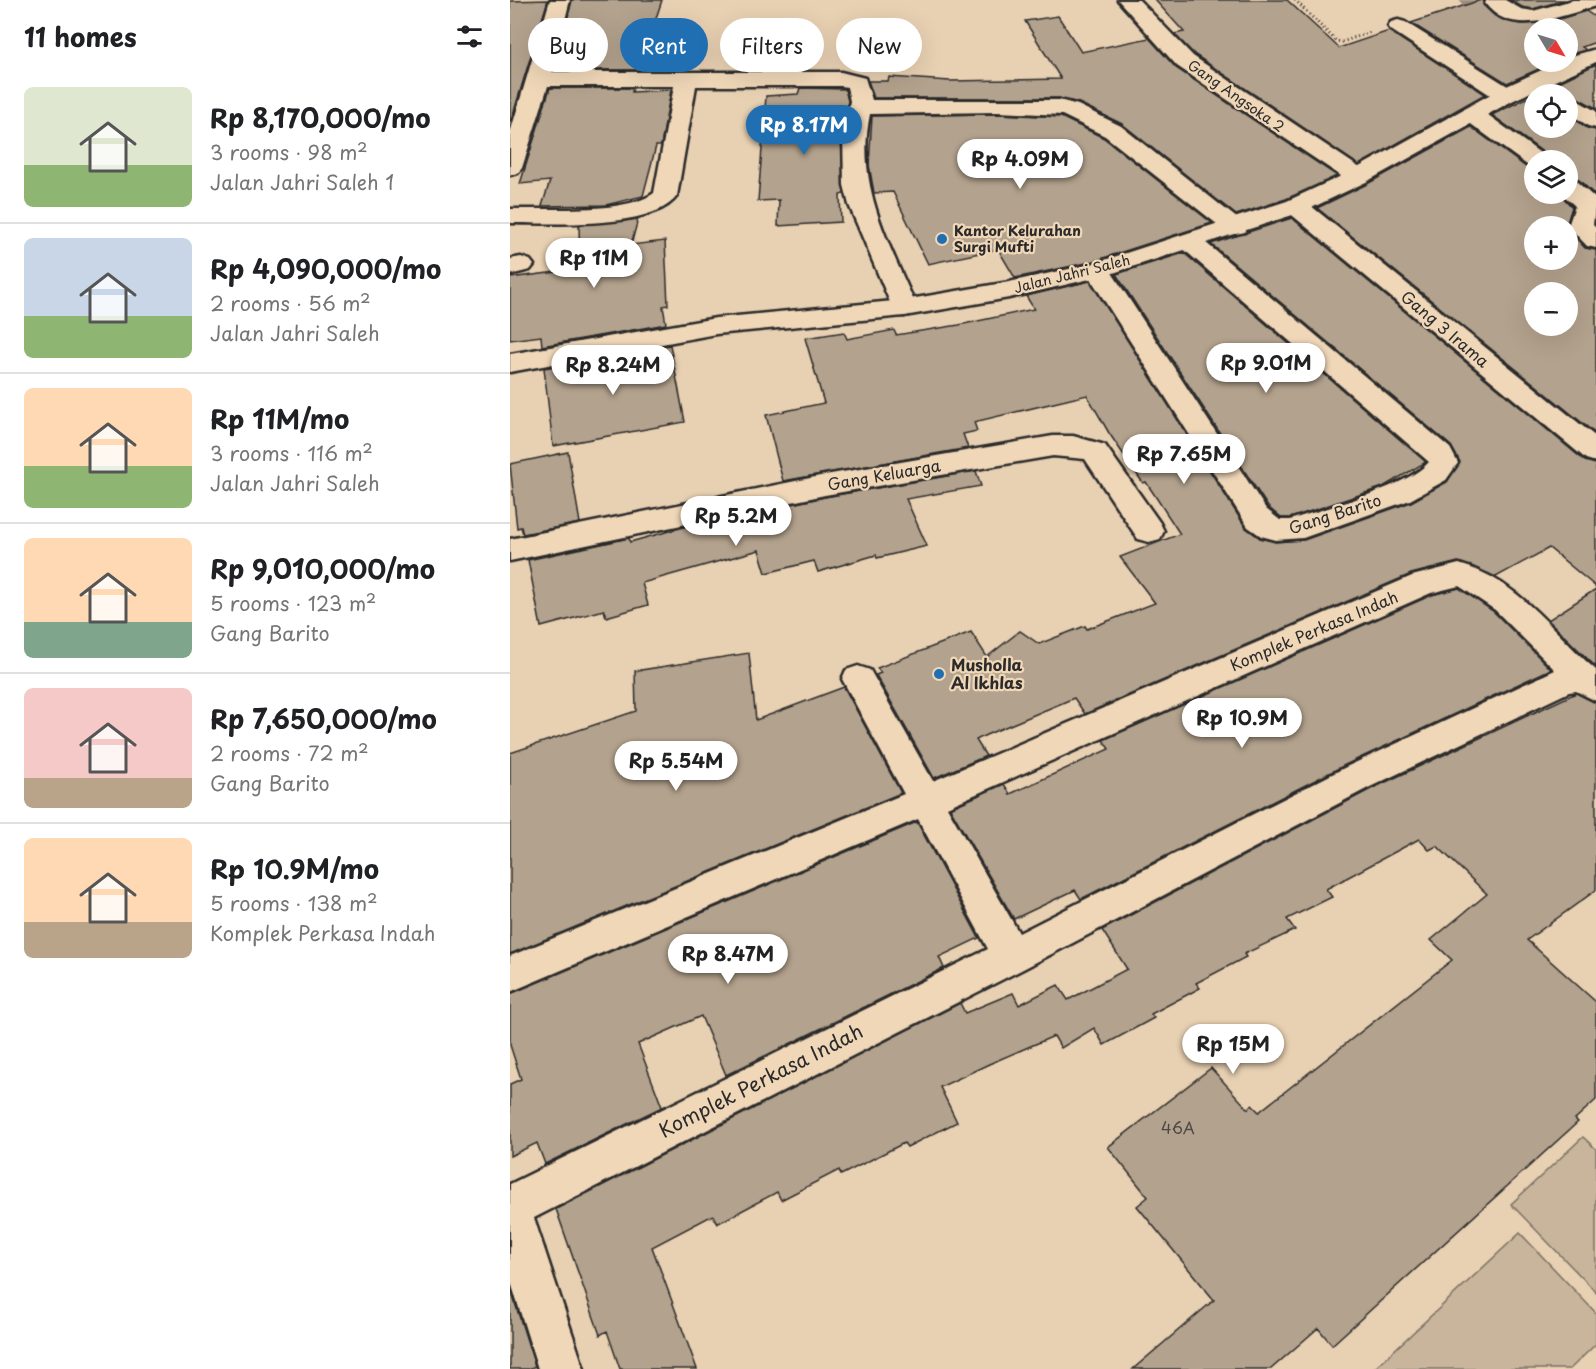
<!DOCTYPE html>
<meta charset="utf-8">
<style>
body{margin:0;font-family:"Playpen Sans",sans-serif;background:#f2f2f2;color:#202124;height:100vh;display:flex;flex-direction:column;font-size:22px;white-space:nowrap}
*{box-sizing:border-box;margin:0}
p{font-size:20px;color:#757577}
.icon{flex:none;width:33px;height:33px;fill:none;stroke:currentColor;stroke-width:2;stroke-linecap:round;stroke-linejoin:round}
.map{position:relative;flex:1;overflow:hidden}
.panel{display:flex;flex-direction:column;background:#fff;width:510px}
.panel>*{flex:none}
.hud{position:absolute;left:18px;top:18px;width:570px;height:54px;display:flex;gap:12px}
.needle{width:39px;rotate:128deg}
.tools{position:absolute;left:1014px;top:18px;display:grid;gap:12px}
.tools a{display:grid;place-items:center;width:54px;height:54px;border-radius:50%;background:#fff;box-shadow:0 6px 24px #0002;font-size:30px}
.price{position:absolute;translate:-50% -51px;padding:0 14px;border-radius:21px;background:#fff;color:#222;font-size:20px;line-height:39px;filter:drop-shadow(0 2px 3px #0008)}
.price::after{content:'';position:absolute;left:50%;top:36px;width:18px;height:14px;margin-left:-9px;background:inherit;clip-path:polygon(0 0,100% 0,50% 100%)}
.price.selected{background:#1f6fb2;color:#fff}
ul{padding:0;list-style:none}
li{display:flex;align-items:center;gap:18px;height:150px;padding:0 24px}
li+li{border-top:2px solid #e0e0e0}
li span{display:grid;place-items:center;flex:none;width:168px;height:120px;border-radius:9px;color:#555}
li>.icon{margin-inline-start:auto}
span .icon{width:72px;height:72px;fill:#fffc;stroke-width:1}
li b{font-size:26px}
h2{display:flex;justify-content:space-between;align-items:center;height:72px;padding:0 24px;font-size:26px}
.chip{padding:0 21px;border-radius:27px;background:#fff;box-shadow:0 6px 24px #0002;font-size:21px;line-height:54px}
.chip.selected{background:#1f6fb2;color:#fff}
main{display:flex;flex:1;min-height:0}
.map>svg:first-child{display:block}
.green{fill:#c8b59c;stroke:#7a7064;stroke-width:1.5}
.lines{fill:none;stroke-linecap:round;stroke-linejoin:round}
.river{fill:#9d8e7d;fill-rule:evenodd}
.building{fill:#b3a28d;stroke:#2b2b2b;stroke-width:1.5;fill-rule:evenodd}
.minor-casing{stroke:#2b2b2b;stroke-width:5}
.tertiary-casing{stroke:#2b2b2b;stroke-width:5}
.path{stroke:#2b2b2b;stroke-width:3;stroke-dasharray:1 3;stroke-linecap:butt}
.minor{fill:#f0d7b8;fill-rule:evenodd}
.tertiary{fill:#f0d7b8;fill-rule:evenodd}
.poi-dot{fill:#1f6fb2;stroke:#f0d7b8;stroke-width:2}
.labels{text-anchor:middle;stroke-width:4.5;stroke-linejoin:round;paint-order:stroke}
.far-street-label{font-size:14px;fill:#2b2b2b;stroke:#f0d7b8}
.far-poi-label{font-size:14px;font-weight:bold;fill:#2b2b2b;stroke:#f0d7b8;text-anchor:start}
.street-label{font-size:16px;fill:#2b2b2b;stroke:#f0d7b8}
.poi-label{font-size:16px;font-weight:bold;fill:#2b2b2b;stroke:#f0d7b8;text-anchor:start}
.near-number-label{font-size:16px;fill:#4d4944}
.near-street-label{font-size:20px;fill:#2b2b2b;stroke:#f0d7b8}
</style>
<main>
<section class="panel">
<h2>11 homes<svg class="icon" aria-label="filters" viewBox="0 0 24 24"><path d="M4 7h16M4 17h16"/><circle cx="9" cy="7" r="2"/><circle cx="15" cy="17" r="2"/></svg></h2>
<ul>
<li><span style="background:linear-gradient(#dfe7d0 65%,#8fb573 0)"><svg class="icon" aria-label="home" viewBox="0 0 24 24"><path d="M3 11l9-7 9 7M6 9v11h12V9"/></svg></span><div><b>Rp 8,170,000/mo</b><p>3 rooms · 98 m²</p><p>Jalan Jahri Saleh 1</p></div></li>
<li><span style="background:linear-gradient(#c9d6e8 65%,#8fb573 0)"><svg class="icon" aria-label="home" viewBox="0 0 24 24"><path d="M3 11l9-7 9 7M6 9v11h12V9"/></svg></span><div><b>Rp 4,090,000/mo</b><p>2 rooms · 56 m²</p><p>Jalan Jahri Saleh</p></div></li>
<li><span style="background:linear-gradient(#ffd9b3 65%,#8fb573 0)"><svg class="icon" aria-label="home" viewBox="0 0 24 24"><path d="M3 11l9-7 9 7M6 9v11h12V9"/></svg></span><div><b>Rp 11M/mo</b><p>3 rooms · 116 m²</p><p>Jalan Jahri Saleh</p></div></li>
<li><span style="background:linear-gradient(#ffd9b3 70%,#7fa58c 0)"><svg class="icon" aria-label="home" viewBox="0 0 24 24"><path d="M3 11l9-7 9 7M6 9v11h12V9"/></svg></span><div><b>Rp 9,010,000/mo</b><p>5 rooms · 123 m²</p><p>Gang Barito</p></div></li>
<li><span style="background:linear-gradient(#f6c9c9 75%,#b9a48a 0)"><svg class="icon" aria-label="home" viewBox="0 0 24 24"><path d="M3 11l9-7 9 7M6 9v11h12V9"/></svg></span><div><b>Rp 7,650,000/mo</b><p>2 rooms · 72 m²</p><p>Gang Barito</p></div></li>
<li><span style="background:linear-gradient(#ffd9b3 70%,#b9a48a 0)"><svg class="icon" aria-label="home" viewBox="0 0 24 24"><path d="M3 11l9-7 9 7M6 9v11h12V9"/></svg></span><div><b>Rp 10.9M/mo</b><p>5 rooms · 138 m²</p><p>Komplek Perkasa Indah</p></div></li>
</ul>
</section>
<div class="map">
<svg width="1086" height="1369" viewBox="0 0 1086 1369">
<rect width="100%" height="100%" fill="#e8d0b2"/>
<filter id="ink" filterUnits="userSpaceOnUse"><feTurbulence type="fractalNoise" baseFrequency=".0167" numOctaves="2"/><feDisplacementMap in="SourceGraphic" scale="12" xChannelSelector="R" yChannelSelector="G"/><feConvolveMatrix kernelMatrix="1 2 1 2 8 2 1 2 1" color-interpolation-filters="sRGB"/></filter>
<g filter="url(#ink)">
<g class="green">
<polygon points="1073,1137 1086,1149 1086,1292 1001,1204"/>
<polygon points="1010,1233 1086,1313 1086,1344 1060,1369 864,1369"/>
</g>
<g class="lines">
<path class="river" d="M949 0H1003L1040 22 1044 28H1024V46C1002 41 962 19 949 0Z"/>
</g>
<g class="building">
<polygon points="38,0 1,121 0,121 0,1"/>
<polygon points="62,0 152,0 129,70 45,70"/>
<polygon points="645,0 777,0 829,48 879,31 975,94 849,165 684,54 664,34 674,32"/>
<polygon points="971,0 974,0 973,5 985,16 1012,24 1043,21 1076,11 1086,18 1086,42 1072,47 1076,50 1058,55 1058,28 1024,28 1024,62 1045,62 997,83 901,23"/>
<polygon points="1000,0 1055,0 1023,9 1012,7"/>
<polygon points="548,16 571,52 639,38 666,68 827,176 776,199 726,215 612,124 569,103 549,98 364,98 358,81 378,81 379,77 440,81 551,79 515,21"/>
<polygon points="1086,64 1086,108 1059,93 1024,94 1024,128 1058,128 1058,114 1077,128 1086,130 1086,196 1068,179 1058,177 1058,160 1038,160 1034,153 982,115"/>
<polygon points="40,88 123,88 122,92 161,90 151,146 146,146 133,196 96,205 32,206 40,181 10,184"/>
<polygon points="290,88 335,89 338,101 331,135 334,194 330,195 331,222 268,226 269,200 248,201 256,96 288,94"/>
<polygon points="487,114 551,117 594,138 702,223 581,262 505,278 488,249 418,264 383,192 364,193 359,165 362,116"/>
<path d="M961 127 1016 167 1024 169V194H1050L1062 207 1056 226H1024V260H1058V229L1075 248 1086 250V434L807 208 857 184ZM1024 292H1058V326H1024Z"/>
<polygon points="782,218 1075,461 1086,464 1086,587 1039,548 986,577 948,562 901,574 575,714 564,698 476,735 466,740 476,756 424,778 366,675 371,673 367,668 461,632 477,657 510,631 529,644 575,626 577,629 645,603 610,557 670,534 636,482 633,483 599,433 577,395 464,422 467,431 453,434 458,448 273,481 256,415 314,403 295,338 334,332 337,339 384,330 386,335 449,325 524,309 516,296 580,281 736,528 750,538 765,542 794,540 901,502 937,482 950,462 941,446 701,244"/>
<polygon points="128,219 121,245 155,241 158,305 153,306 156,324 32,346 31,336 0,340 0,278 70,269 69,225"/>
<polygon points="674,253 916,462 873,487 780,518 771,518 758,507 606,274"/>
<polygon points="160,345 175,422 43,446 34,368"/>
<polygon points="58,452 70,523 13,534 11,527 7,528 0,464"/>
<polygon points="466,471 471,486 396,499 417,546 367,558 366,555 308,572 304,561 256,573 249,550 132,583 138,605 96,617 94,610 31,627 18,560 119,538 120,542 181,525 315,497"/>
<polygon points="949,588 984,612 1041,669 835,765 571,899 565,890 504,919 440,808 494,784 500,794 599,749 593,740 922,595"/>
<polygon points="1086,589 1086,667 1038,620"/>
<polygon points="239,653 246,720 334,687 391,793 0,954 0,753 126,711 125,671"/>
<polygon points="1066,693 1086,703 1086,890 1017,940 1086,1002 1086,1100 1065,1119 1068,1122 822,1345 808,1328 761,1369 623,1369 704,1300 627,1206 638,1197 598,1147 701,1068 738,1109 742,1105 749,1112 942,960 921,940 977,894 927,846 919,850 909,839 816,889 822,897 777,919 785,930 734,954 736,957 686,983 690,988 641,1014 644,1018 594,1045 584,1028 551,1048 544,1036 479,1064 430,1087 447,1122 397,1147 394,1143 331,1175 329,1170 271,1200 267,1192 207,1224 203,1215 142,1247 187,1369 110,1369 97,1331 90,1335 46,1209 450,1003 455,1013 503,993 509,1005 548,985 558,1000 617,969 592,930 861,789"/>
<polygon points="407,822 469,938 429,957 434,968 216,1075 191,1016 128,1044 152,1107 35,1164 27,1143 0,1156 0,1084 11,1079 0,1045 0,994"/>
<polygon points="0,1287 25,1366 19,1369 0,1369"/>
</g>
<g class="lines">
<g class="minor-casing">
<g id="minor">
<path d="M40 0H60L42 72H331L355 78 362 100H549L568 105 611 126 738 227 735 232 726 234 717 232 595 136 552 115 487 112 360 114C345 186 379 243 407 308L403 314 394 316 385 314 339 205 334 185 333 135 340 101 337 87 331 86H186L167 196C143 230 39 223 0 223V209C35 208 117 214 144 193L164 86H38L12 168 8 173 0 175V133Z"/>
<polygon points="608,0 629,0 683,56 856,172 860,177 856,182 840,182 667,66"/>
<path d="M977 0H995L1011 9 1023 11 1063 0H1086V6C1053 15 1000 39 975 3Z"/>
<polygon points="888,20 895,22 1004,90 1007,95 1004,100 988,100 881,30 878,26 881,22"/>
<polygon points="1058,95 1086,111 1086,128 1078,126 1058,112"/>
<polygon points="962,107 970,109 1033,155 1036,160 1024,160 1024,167 1017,165 954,119 951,114 954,109"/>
<polygon points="1058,179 1066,181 1086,199 1083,225 1086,228 1086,248 1077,246 1058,226 1065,206 1052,194 1058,194"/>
<polygon points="786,199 795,201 1086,437 1086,462 1076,459 777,211 774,206 777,201"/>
<path d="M680 235 689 237 940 448 948 463 936 480 900 500 793 538 766 540 751 536 738 527 575 270 579 265 588 262 597 265 756 509 770 520H780C815 508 896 488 919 462L671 247 668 242 671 237Z"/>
<polygon points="11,257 20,260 24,265 20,270 0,275 0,259"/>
<polygon points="543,436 563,436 595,445 650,523 654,531 650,539 639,542 628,539 575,459 543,456 315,495 0,561 0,539 315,475"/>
<path d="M949 564C1009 580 1041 631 1086 670V701L1066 691 1059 692 860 787 515 968 24 1218 74 1369H28L0 1279V1184L478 949 408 819 0 992V956L394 794 332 679 336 670 348 666 360 670 423 781 902 576ZM949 586 985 610 1045 670 836 767 509 933 437 807 921 593Z"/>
</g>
</g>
<g class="tertiary-casing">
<polygon id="tertiary" points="1086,49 1086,62 1004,100 856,182 795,211 597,275 499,298 394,316 206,334 0,372 0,354 206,318 394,300 499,282 582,264 777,201 840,172 988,90 1049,62 1058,62 1058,57"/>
</g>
<polyline class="path" points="785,0 826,41 832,42 861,32"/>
<use href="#minor" class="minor"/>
<use href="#tertiary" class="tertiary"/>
</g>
</g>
<g class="poi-dot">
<circle cx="432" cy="239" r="6"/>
<circle cx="429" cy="674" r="6"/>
</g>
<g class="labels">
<g class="far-street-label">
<text transform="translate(726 96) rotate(35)" y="5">Gang Angsoka 2</text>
<text transform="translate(562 274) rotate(-14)" y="5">Jalan Jahri Saleh</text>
</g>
<g class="far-poi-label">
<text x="444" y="236">Kantor Kelurahan<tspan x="444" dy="16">Surgi Mufti</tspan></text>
</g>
<g class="street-label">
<text transform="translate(935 329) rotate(40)" y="6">Gang 3 Irama</text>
<text transform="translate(374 475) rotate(-10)" y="6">Gang Keluarga</text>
<text transform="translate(825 514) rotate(-18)" y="6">Gang Barito</text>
<text transform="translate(804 631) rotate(-23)" y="6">Komplek Perkasa Indah</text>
</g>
<g class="poi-label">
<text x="441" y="671">Musholla<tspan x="441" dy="18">Al Ikhlas</tspan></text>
</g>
<g class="near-number-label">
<text x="668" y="1134">46A</text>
</g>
<g class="near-street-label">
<text transform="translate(251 1081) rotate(-27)" y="7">Komplek Perkasa Indah</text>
</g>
</g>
</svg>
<div class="tools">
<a><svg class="needle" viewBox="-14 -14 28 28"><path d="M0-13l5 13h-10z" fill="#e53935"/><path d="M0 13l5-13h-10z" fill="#757577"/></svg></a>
<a><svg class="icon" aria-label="locate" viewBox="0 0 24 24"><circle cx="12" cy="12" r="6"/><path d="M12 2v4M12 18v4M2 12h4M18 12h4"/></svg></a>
<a><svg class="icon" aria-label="layers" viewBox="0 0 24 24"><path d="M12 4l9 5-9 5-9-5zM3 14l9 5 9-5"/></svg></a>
<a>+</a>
<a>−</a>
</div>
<b class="price selected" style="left:294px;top:156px">Rp 8.17M</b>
<b class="price" style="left:510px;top:190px">Rp 4.09M</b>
<b class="price" style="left:84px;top:289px">Rp 11M</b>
<b class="price" style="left:756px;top:394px">Rp 9.01M</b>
<b class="price" style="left:103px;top:396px">Rp 8.24M</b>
<b class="price" style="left:674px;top:485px">Rp 7.65M</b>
<b class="price" style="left:226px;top:547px">Rp 5.2M</b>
<b class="price" style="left:732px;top:749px">Rp 10.9M</b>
<b class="price" style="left:166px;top:792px">Rp 5.54M</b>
<b class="price" style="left:218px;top:985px">Rp 8.47M</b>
<b class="price" style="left:723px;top:1075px">Rp 15M</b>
<div class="hud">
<a class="chip">Buy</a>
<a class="chip selected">Rent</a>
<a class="chip">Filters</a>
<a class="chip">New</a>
</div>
</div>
</main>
